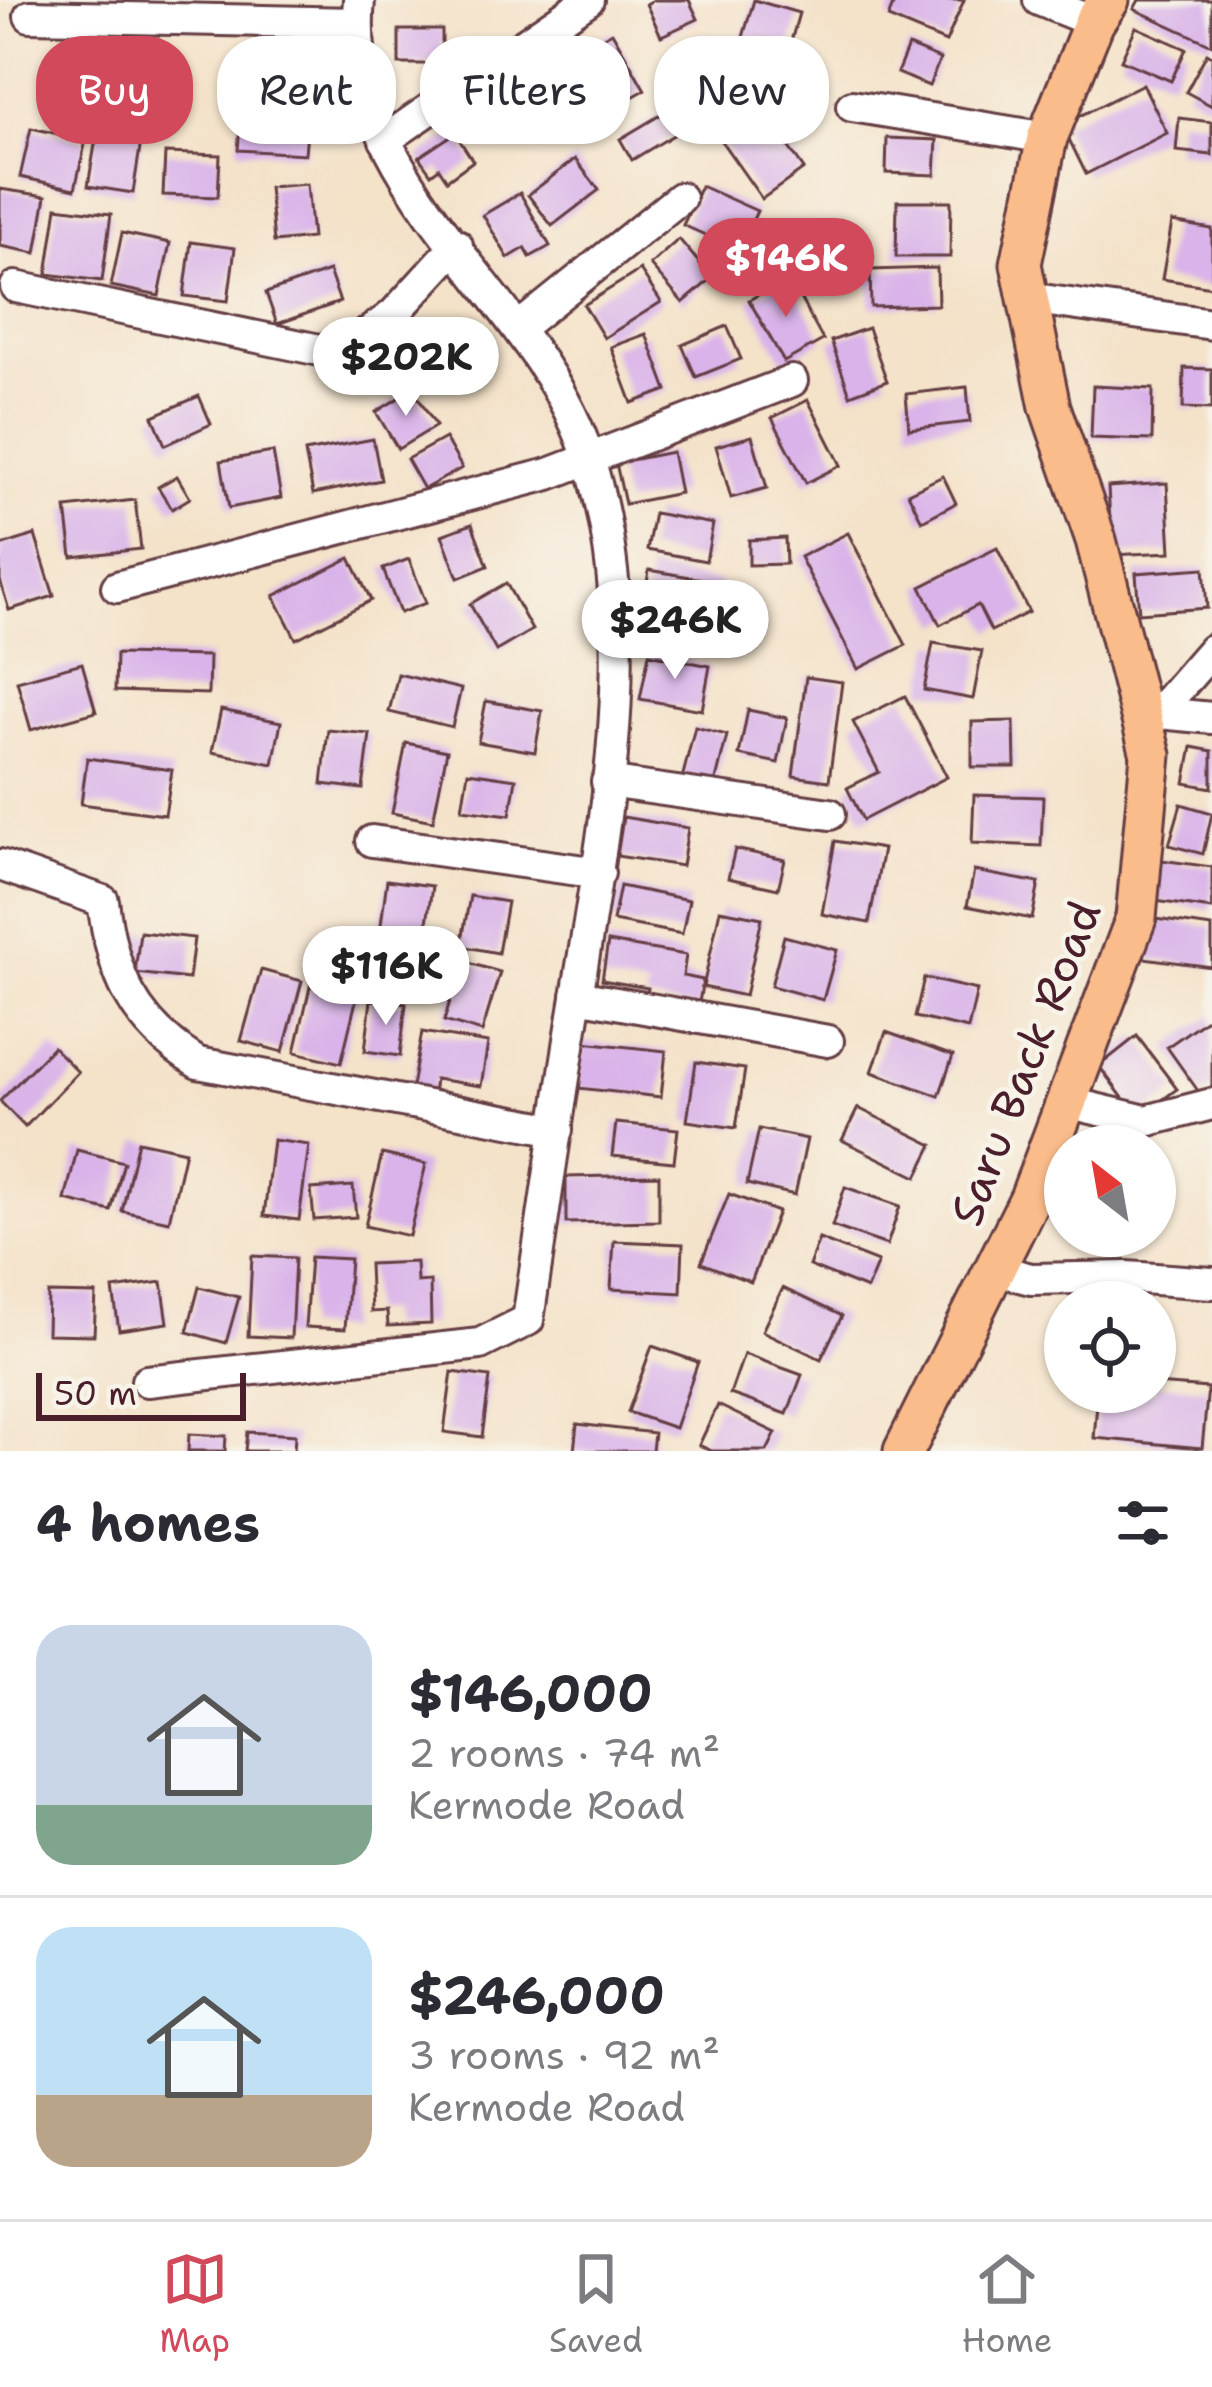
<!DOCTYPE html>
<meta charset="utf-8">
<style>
body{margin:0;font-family:"Shantell Sans",sans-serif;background:#f2f2f3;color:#2b2b33;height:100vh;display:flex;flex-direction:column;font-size:45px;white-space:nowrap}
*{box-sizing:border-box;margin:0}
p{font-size:39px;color:#7c7c81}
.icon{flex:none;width:66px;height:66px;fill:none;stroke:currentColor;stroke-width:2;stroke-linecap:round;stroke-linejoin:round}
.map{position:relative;height:1451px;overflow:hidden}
.drawer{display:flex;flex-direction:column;background:#fff;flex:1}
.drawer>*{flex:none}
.top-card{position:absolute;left:36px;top:36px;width:1140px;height:108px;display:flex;gap:24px}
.needle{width:78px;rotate:329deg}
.tools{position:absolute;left:1044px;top:1125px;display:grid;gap:24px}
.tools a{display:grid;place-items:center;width:132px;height:132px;border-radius:50%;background:#fff;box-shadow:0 3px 9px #0004;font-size:60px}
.scale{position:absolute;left:36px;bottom:30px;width:210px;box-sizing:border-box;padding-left:12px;border:6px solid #4a1f2b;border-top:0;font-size:33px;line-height:42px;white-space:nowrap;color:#4a1f2b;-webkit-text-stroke:9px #f7f3e8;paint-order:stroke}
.price{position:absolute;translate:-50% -102px;padding:0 27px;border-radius:42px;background:#fff;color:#222;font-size:39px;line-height:78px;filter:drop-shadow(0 3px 6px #0008)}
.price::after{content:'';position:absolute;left:50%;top:72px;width:36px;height:27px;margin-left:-18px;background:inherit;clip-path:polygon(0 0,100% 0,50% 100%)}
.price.on{background:#d1495b;color:#fff}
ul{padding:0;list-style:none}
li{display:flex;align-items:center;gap:36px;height:300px;padding:0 36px}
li+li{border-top:3px solid #e1e1e2}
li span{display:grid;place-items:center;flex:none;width:336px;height:240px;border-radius:36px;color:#555}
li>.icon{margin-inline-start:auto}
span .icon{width:144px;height:144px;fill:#fffc;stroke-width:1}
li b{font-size:51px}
h2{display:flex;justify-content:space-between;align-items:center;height:144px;padding:0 36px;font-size:51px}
.chip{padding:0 42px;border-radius:48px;background:#fff;box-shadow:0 3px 9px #0004;font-size:42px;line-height:108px}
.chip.on{background:#d1495b;color:#fff}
.dock{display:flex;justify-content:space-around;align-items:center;height:168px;border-top:3px solid #e1e1e2;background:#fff;font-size:33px;color:#7c7c81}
.dock a{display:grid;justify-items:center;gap:6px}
.dock .on{color:#d1495b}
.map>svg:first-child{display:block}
.building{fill:#d9b3e9}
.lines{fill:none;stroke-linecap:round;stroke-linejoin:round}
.minor-casing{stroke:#643c43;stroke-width:36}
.major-casing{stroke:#643c43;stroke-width:45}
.minor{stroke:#fff;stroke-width:30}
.major{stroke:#fabc8b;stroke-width:39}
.labels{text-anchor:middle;stroke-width:9;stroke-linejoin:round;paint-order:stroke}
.street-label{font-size:45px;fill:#4a1f2b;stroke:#f7f3e8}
</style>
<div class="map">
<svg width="1212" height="1451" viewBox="0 0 1212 1451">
<rect width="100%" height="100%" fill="#f7f3e8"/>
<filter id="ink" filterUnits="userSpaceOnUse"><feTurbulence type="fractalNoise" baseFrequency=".00833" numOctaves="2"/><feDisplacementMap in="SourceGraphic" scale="24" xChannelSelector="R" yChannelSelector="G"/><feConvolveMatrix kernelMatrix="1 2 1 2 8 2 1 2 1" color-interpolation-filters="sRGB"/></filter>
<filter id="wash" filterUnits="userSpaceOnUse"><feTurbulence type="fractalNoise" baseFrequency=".004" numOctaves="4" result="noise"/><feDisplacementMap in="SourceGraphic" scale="48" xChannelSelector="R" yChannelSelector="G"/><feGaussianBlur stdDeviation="2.7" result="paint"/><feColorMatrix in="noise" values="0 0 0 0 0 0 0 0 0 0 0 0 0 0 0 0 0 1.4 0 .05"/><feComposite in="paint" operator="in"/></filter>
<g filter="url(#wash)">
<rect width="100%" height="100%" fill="#f4e2c9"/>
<g id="blocks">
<g class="building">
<polygon points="654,0 689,0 698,19 661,36 646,4"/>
<polygon points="754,0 799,13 781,77 735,64"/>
<polygon points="895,0 964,0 946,42 888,18"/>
<polygon points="1139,0 1212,0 1212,45 1134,9"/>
<polygon points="1136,27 1186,49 1171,81 1121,60"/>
<rect x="399" y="30" width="43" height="34"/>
<polygon points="612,32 645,90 607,111 574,54"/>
<polygon points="908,46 940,59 929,86 897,73"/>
<polygon points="1207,53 1212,56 1212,106 1186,92"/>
<polygon points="246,54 313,59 305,154 238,150"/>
<polygon points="527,72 548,108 505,133 484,96"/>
<polygon points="731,81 747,109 720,124 704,96"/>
<polygon points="1143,84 1167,133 1086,174 1062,125"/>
<polygon points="667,111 680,131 632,160 620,139"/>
<polygon points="764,112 804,169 762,199 722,142"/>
<polygon points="100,115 144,122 133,193 88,186"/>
<polygon points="1179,118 1212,122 1212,155 1176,151"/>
<polygon points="31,128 86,140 75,189 20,177"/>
<polygon points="455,133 473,161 447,180 439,168 431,174 419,157"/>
<polygon points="887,138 937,140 935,175 886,173"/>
<polygon points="165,153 220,155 218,197 163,195"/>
<polygon points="575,159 599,190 552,226 528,195"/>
<polygon points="307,184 312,238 274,242 269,187"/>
<polygon points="701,186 757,211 739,250 683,225"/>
<polygon points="0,189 46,196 36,253 0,246"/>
<polygon points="520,193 550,246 530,257 525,248 508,258 483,215"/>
<polygon points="897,201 951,201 950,257 896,257"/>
<polygon points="57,207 111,214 102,281 47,274"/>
<polygon points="1172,222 1212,229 1212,287 1162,279"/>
<polygon points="122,233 170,243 159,296 111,286"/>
<polygon points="679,239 712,278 683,303 650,265"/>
<polygon points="191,242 235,248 228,301 184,296"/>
<polygon points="937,268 938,305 871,307 870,270"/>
<polygon points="640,270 661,302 604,338 584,305"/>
<polygon points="329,271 340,302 277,324 266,293"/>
<polygon points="789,278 823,340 784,362 749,300"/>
<polygon points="727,326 741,359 696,377 682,345"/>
<polygon points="868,328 887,381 850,395 831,341"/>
<polygon points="411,332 428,361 383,387 366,359"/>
<polygon points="646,334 667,390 632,403 611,347"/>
<polygon points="1184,368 1212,369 1212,409 1183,408"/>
<polygon points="1093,386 1153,389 1152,440 1091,438"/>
<polygon points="967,387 970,422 909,429 906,394"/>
<polygon points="413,389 436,426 398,449 376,412"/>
<polygon points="199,396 211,424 165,445 153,416"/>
<polygon points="808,400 841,465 806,483 772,418"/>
<polygon points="752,436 767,488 731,498 716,446"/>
<polygon points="445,438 462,468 424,489 407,459"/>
<polygon points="373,439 381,480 313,494 305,452"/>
<polygon points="273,452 281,498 229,508 221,461"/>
<polygon points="672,452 680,493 625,504 616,463"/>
<polygon points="177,476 190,498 172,509 158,487"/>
<polygon points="943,476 956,503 922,521 908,493"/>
<polygon points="1167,483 1171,552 1112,555 1108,487"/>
<polygon points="135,500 141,549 72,557 66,508"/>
<polygon points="654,513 713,524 706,561 647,550"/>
<polygon points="472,524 488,566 458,578 442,535"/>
<polygon points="848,533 906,645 858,669 800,557"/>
<polygon points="35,535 54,596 9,610 0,580 0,546"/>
<polygon points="785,538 786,564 749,565 749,540"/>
<polygon points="997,548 1029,612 991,631 978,605 940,625 921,587"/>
<polygon points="350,558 371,600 296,639 274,596"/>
<polygon points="409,559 426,603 400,613 383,569"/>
<polygon points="1204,568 1207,608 1139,613 1136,573"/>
<polygon points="649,570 720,582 714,620 643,608"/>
<polygon points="506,583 532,630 496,651 470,604"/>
<polygon points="933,643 982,651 973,699 924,690"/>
<polygon points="116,654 209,656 208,694 115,691"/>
<polygon points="649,654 710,666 702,710 640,699"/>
<polygon points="82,663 96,712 31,730 17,681"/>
<polygon points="398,674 461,689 452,727 389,712"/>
<polygon points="806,677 842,682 829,781 793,776"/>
<polygon points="905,696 947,777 863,820 847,788 879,772 853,722"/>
<polygon points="486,701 542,711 535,752 478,742"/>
<polygon points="221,710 281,722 273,764 212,752"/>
<polygon points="748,710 787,718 778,763 739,755"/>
<polygon points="1014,721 1015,767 972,767 972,722"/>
<polygon points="695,727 727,735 714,788 682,779"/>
<polygon points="328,730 370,734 363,789 322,784"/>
<polygon points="406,743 447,751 433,821 392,813"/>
<polygon points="1192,747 1212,751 1212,788 1185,783"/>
<polygon points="87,758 172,770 165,815 81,804"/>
<polygon points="468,772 516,779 510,815 462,809"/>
<polygon points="974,795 1043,797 1041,846 972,843"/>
<polygon points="1181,804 1212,813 1203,854 1169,845"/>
<polygon points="623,817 688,828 682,866 617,856"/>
<polygon points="835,841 883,849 869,923 822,914"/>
<polygon points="735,849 785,860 778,889 728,878"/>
<polygon points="1154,859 1212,867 1212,909 1148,900"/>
<polygon points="974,871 1039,883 1032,919 967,906"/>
<polygon points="387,880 432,886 422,960 377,954"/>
<polygon points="620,886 689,900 682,934 613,921"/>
<polygon points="470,896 507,902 498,953 461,946"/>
<polygon points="720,910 762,918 745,996 703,987"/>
<polygon points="1149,918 1212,927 1212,967 1144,958"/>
<polygon points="140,932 194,938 189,979 135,973"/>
<polygon points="784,936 837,950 823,1000 771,986"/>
<polygon points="608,942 686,955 683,976 703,980 698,1008 646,999 648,988 602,980"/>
<polygon points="462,961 500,972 482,1032 444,1021"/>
<polygon points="261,970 302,981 283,1052 241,1041"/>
<polygon points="313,974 360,984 341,1063 295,1052"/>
<polygon points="924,978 977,990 968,1029 915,1017"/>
<polygon points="371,1000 406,1004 400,1056 365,1051"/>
<polygon points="1212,1015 1212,1087 1201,1095 1167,1047"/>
<polygon points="422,1032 488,1043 481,1086 435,1079 433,1095 411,1092"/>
<polygon points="886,1032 953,1056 939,1096 872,1072"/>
<polygon points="1137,1036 1177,1089 1138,1118 1099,1066"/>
<polygon points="583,1042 666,1051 661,1097 578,1088"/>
<polygon points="53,1047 78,1072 25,1127 0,1101"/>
<polygon points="696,1062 745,1069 736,1128 687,1121"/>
<polygon points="858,1108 933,1145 917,1177 842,1140"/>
<polygon points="616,1123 678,1129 674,1162 612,1156"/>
<polygon points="759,1129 807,1139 795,1195 747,1184"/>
<polygon points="273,1140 309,1145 299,1220 264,1216"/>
<polygon points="138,1141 185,1151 169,1221 122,1211"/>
<polygon points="77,1150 124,1162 111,1211 65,1200"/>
<polygon points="382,1154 426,1164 409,1236 365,1226"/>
<polygon points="659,1175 659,1221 566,1223 566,1177"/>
<polygon points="353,1186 356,1217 314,1220 311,1189"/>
<polygon points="845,1187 900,1206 887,1245 832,1226"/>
<polygon points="729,1194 778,1212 751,1282 701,1263"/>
<polygon points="819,1239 878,1262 867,1289 809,1266"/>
<polygon points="614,1241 683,1244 681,1293 611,1289"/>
<polygon points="252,1256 295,1258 291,1338 248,1336"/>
<polygon points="310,1257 350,1259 345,1329 305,1327"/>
<polygon points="416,1262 417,1282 430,1281 431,1324 388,1326 387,1311 371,1312 369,1264"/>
<polygon points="162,1282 168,1323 119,1330 113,1289"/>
<polygon points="199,1287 239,1297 226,1343 187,1332"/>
<polygon points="783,1288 842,1316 821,1359 762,1331"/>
<polygon points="48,1293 96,1294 94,1335 47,1334"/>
<polygon points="652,1346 698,1362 675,1428 628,1412"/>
<polygon points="744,1354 802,1375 787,1414 730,1394"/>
<polygon points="452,1372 490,1377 482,1437 444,1432"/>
<polygon points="1155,1384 1208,1388 1202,1448 1094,1438 1098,1392 1155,1392"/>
<polygon points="718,1405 776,1433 767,1451 712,1451 699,1445"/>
<polygon points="577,1424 654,1433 652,1451 574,1451"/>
<polygon points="247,1432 295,1435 294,1451 245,1451"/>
<polygon points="189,1434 226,1436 225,1451 188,1451"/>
</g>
</g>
</g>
<g filter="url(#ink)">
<use href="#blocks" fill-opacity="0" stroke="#643c43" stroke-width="3"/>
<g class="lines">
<g class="minor-casing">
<g id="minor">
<polyline points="1039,0 1094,22"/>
<polyline points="30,16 357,23"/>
<polyline points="852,106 1047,138"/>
<polyline points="385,140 588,0"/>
<polyline points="16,287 339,354 393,315 457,245"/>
<polyline points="1028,298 1212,324"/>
<polyline points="521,326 680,198"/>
<polyline points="117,587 549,474 792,381"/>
<polyline points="1159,711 1212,650"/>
<polyline points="1148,712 1212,718"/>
<polyline points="607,782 830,814"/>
<polyline points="372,841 599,873"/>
<path d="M0 865 103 901C112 974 133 1023 198 1063L557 1130"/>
<polyline points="577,996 828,1041"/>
<polyline points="1070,1103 1146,1121 1212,1104"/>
<polyline points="996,1270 1031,1279 1127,1277 1212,1283"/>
<path d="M147 1381 480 1344 528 1320C544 1212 559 1104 577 997 605 822 644 634 589 459 537 294 340 186 359 0"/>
</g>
</g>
<g class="major-casing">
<polyline id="major" points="904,1451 1030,1198 1136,918 1151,755 1096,540 1050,407 1021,264 1047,138 1094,22 1109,0"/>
</g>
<use href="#minor" class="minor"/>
<use href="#major" class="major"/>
</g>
</g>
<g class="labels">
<g class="street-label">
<text transform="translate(1025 1063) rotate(-69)" y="16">Saru Back Road</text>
</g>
</g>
</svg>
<div class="tools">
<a><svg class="needle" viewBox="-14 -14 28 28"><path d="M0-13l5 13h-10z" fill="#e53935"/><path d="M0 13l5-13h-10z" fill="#7c7c81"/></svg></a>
<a><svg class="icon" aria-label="locate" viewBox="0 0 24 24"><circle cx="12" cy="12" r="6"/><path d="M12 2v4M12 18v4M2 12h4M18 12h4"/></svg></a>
</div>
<div class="scale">50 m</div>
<b class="price on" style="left:786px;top:320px">$146K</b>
<b class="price" style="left:406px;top:419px">$202K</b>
<b class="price" style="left:675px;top:682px">$246K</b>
<b class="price" style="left:386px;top:1028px">$116K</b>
<div class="top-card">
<a class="chip on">Buy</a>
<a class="chip">Rent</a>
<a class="chip">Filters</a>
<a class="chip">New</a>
</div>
</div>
<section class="drawer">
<h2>4 homes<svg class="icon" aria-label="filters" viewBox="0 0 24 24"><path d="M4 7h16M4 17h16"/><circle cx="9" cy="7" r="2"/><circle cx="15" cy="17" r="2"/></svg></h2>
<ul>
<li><span style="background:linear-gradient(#c9d6e8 75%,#7fa58c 0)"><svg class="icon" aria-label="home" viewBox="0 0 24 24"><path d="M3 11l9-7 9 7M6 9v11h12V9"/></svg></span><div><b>$146,000</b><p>2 rooms · 74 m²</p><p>Kermode Road</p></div></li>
<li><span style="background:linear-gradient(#bfe0f5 70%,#b9a48a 0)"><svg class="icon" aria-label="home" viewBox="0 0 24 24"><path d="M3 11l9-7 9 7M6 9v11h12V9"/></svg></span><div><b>$246,000</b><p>3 rooms · 92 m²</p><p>Kermode Road</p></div></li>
</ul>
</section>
<nav class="dock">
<a class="on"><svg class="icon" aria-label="map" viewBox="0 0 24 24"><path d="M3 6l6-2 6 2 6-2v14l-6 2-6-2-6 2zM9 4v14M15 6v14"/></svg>Map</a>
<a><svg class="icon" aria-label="saved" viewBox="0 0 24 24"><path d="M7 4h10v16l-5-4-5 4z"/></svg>Saved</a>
<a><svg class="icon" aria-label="home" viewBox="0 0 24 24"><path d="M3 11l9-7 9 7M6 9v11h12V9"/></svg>Home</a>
</nav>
